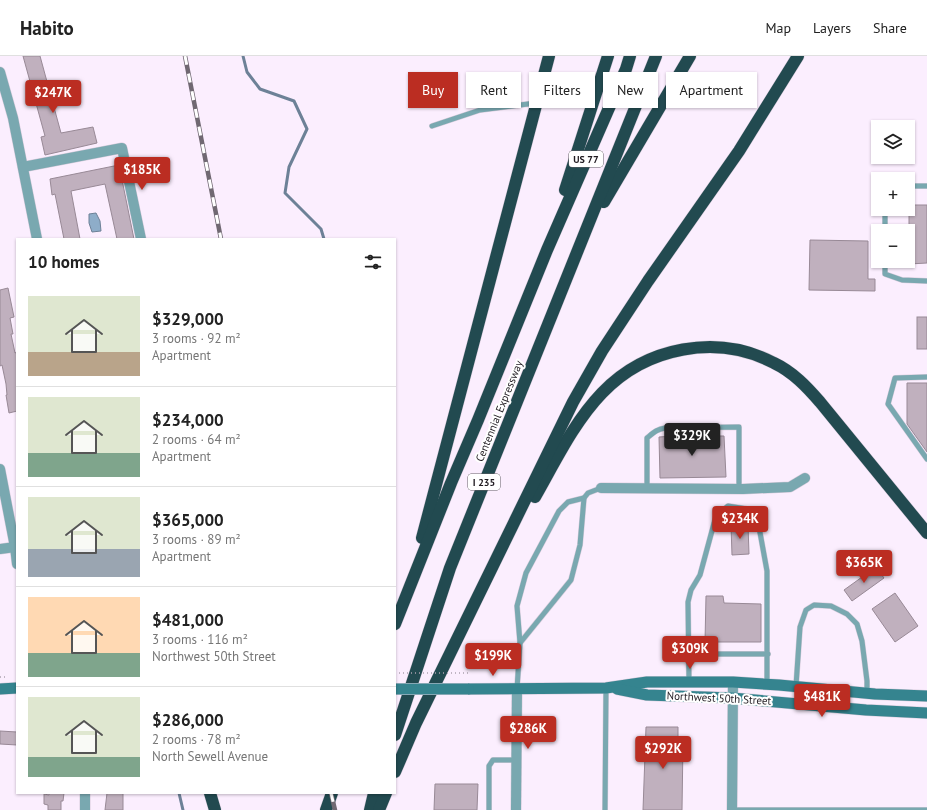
<!DOCTYPE html>
<meta charset="utf-8">
<style>
body{margin:0;font-family:"PT Sans",sans-serif;background:#f6f6f6;color:#222;height:100vh;display:flex;flex-direction:column;font-size:15px;white-space:nowrap}
*{box-sizing:border-box;margin:0}
p{font-size:13px;color:#767676}
.icon{flex:none;width:22px;height:22px;fill:none;stroke:currentColor;stroke-width:2;stroke-linecap:round;stroke-linejoin:round}
.map{position:relative;flex:1;overflow:hidden}
.panel{position:absolute;left:16px;top:182px;width:380px;height:556px;display:flex;flex-direction:column;background:#fff;border-radius:0px;box-shadow:0 1px 3px #0004}
.panel>*{flex:none}
.guide{position:absolute;left:408px;top:16px;width:380px;height:36px;display:flex;gap:8px}
.controls{position:absolute;left:871px;top:64px;display:grid;gap:8px}
.controls a{display:grid;place-items:center;width:44px;height:44px;border-radius:0px;background:#fff;box-shadow:0 1px 3px #0004;font-size:20px}
.price{position:absolute;translate:-50% -34px;padding:0 9px;border-radius:4px;background:#bb2d22;color:#fff;font-size:13px;line-height:26px;filter:drop-shadow(0 1px 2px #0008)}
.price::after{content:'';position:absolute;left:50%;top:24px;width:12px;height:9px;margin-left:-6px;background:inherit;clip-path:polygon(0 0,100% 0,50% 100%)}
.price.current{background:#222;color:#fff}
ul{padding:0;list-style:none}
li{display:flex;align-items:center;gap:12px;height:100px;padding:0 12px}
li+li{border-top:1px solid #e0e0e0}
li span{display:grid;place-items:center;flex:none;width:112px;height:80px;border-radius:0px;color:#555}
li>.icon{margin-inline-start:auto}
span .icon{width:48px;height:48px;fill:#fffc;stroke-width:1}
li b{font-size:17px}
h2{display:flex;justify-content:space-between;align-items:center;height:48px;padding:0 12px;font-size:17px}
.tag{padding:0 14px;border-radius:0px;background:#fff;box-shadow:0 1px 3px #0004;font-size:14px;line-height:36px}
.tag.current{background:#bb2d22;color:#fff}
header{display:flex;align-items:center;gap:24px;box-sizing:border-box;height:56px;padding:0 20px;background:#fff;border-bottom:1px solid #e0e0e0}
header strong{font-size:19px}
nav{display:flex;gap:22px;margin-inline-start:auto;font-size:14px}
.map>svg:first-child{display:block}
.water{fill:#8eadc9;stroke:#6d8197}
.lines{fill:none;stroke-linecap:round;stroke-linejoin:round}
.stream{stroke:#6d8197;stroke-width:3}
.building{fill:#c0b0be;stroke:#988996}
.service-casing{stroke:#d8ccdb;stroke-width:6}
.minor-casing{stroke:#d8ccdb;stroke-width:11}
.secondary-casing{stroke:#d8ccdb;stroke-width:12}
.motorway-casing{stroke:#d8ccdb;stroke-width:13}
.path{stroke:#ada3b0;stroke-width:1.5;stroke-dasharray:1 3;stroke-linecap:butt}
.service{stroke:#79a8b0;stroke-width:5}
.minor{stroke:#79a8b0;stroke-width:10}
.secondary{stroke:#35848f;stroke-width:11}
.motorway{stroke:#224a50;stroke-width:12}
.rail-casing{stroke:#706872;stroke-width:4.5}
.rail{stroke:#fff;stroke-width:3;stroke-dasharray:9;stroke-linecap:butt}
.secondary-bridge-casing{stroke:#d8ccdb;stroke-width:12;stroke-linecap:butt}
.path-bridge{stroke:#ada3b0;stroke-width:1.5;stroke-dasharray:1 3;stroke-linecap:butt}
.secondary-bridge{stroke:#35848f;stroke-width:11}
.labels{text-anchor:middle;stroke-width:4;stroke-linejoin:round;paint-order:stroke}
.shield{fill:#fff;stroke:#635f64;stroke-width:1}
.shield-label{font-size:10px;font-weight:bold;fill:#201b21}
.street-label{font-size:11px;fill:#201b21;stroke:#fff}
</style>
<header>
<strong>Habito</strong>
<nav><a>Map</a><a>Layers</a><a>Share</a></nav>
</header>
<div class="map">
<svg width="927" height="754" viewBox="0 0 927 754">
<rect width="100%" height="100%" fill="#fbeefe"/>
<polygon class="water" points="96,157 100,165 101,175 92,176 89,167 89,158"/>
<g class="lines">
<g class="stream">
<polyline points="243,0 247,16 260,33 294,45 307,73 289,111 285,137 321,173 324,183"/>
<polyline points="179,737 183,754"/>
</g>
</g>
<g class="building">
<polygon points="23,0 40,0 61,77 93,71 97,87 45,99 41,81 45,80"/>
<polygon points="119,109 134,183 117,183 105,128 71,135 80,183 64,183 55,138 52,139 50,123"/>
<polygon points="909,149 927,149 927,207 909,208"/>
<polygon points="810,184 868,185 868,223 875,223 875,235 809,234"/>
<polygon points="8,232 14,261 10,262 13,278 11,278 15,297 17,296 17,355 9,357 6,339 7,339 6,328 2,309 0,310 0,234"/>
<rect x="917" y="261" width="10" height="32"/>
<polygon points="907,327 927,327 927,396 907,368"/>
<polygon points="674,380 724,380 726,421 660,422 659,381"/>
<polygon points="731,469 748,469 749,498 732,499"/>
<polygon points="876,511 884,522 852,545 844,534"/>
<polygon points="895,537 918,570 895,586 872,553"/>
<polygon points="706,540 723,540 724,547 761,548 761,586 705,586"/>
<polygon points="646,671 678,671 678,687 683,687 682,754 643,754"/>
<polygon points="0,675 17,676 17,689 0,688"/>
<polygon points="435,728 478,728 477,754 434,754"/>
<polygon points="49,737 64,737 63,745 61,745 61,754 48,754 48,749 44,748 44,738 49,739"/>
<polygon points="107,737 123,737 123,754 105,754"/>
</g>
<g class="lines">
<g class="service-casing">
<g id="service">
<polyline points="432,70 480,54 536,47"/>
<polyline points="908,130 927,130"/>
<polyline points="885,175 885,153"/>
<polyline points="885,205 885,218 902,224 927,225"/>
<polyline points="927,321 895,322 888,348 927,403"/>
<path d="M647 433V382C653 377 657 373 665 372L739 371V433"/>
<polyline points="520,587 517,550 526,517 559,455 568,446 584,442"/>
<polyline points="689,598 768,598"/>
<polyline points="689,626 688,546 691,534 700,519 716,460 728,450 747,453 759,471 767,515 767,628"/>
<polyline points="796,630 800,571 806,554 814,549 831,550 847,558 857,568 862,585 867,625 867,637"/>
<polyline points="517,633 520,587 571,524 580,489 584,442 588,437 601,432"/>
<polyline points="489,754 489,710 493,704 517,704"/>
<polyline points="605,754 606,632"/>
<polyline points="732,754 927,754"/>
</g>
</g>
<g class="minor-casing">
<g id="minor">
<polyline points="0,16 13,62 37,183"/>
<polyline points="23,111 122,92 141,183"/>
<polyline points="0,413 15,491 17,508"/>
<polyline points="601,432 743,433 790,431 805,422"/>
<polyline points="0,493 15,491"/>
<polyline points="85,737 85,754"/>
<polyline points="516,754 517,633"/>
<polyline points="732,754 733,626"/>
</g>
</g>
<g class="secondary-casing">
<g id="secondary">
<polyline points="0,633 17,632"/>
<polyline points="468,633 606,632 647,626 733,626 779,629 875,638 927,640"/>
<polyline points="617,633 647,639 732,642 866,654 927,657"/>
</g>
</g>
<g class="motorway-casing">
<g id="motorway">
<polyline points="565,134 608,0"/>
<polyline points="604,146 690,0"/>
<path d="M535 441C555 406 574 366 602 337 646 291 717 277 774 307 793 316 807 331 820 346L927 477"/>
<polyline points="422,482 549,0"/>
<polyline points="395,568 451,427 478,364 547,194 626,13 630,0"/>
<polyline points="395,679 450,512 656,0"/>
<polyline points="395,716 416,667 573,346 602,295 648,225 739,95 798,0"/>
<polyline points="210,737 215,754"/>
<polyline points="326,754 332,737"/>
<polyline points="370,754 374,737"/>
<polyline points="379,754 386,737"/>
</g>
</g>
<polyline class="path" points="0,621 5,621"/>
<use href="#service" class="service"/>
<use href="#minor" class="minor"/>
<use href="#secondary" class="secondary"/>
<use href="#motorway" class="motorway"/>
<g class="rail-casing">
<g id="rail">
<polyline points="185,0 221,183"/>
<polyline points="331,737 335,754"/>
</g>
</g>
<use href="#rail" class="rail"/>
<g class="secondary-bridge-casing">
<polyline id="secondary-bridge" points="395,633 468,633"/>
</g>
<polyline class="path-bridge" points="395,617 469,617"/>
<use href="#secondary-bridge" class="secondary-bridge"/>
</g>
<g class="labels">
<g class="shield">
<rect x="569" y="95" width="34" height="16" rx="3"/>
<rect x="468" y="418" width="32" height="16" rx="3"/>
</g>
<g class="shield-label">
<text x="586" y="107">US 77</text>
<text x="484" y="430">I 235</text>
</g>
<g class="street-label">
<text transform="translate(499 355) rotate(-68)" y="4">Centennial Expressway</text>
<text transform="translate(719 642) rotate(3)" y="4">Northwest 50th Street</text>
</g>
</g>
</svg>
<div class="controls">
<a><svg class="icon" aria-label="layers" viewBox="0 0 24 24"><path d="M12 4l9 5-9 5-9-5zM3 14l9 5 9-5"/></svg></a>
<a>+</a>
<a>−</a>
</div>
<b class="price" style="left:53px;top:58px">$247K</b>
<b class="price" style="left:142px;top:135px">$185K</b>
<b class="price current" style="left:692px;top:401px">$329K</b>
<b class="price" style="left:740px;top:484px">$234K</b>
<b class="price" style="left:864px;top:528px">$365K</b>
<b class="price" style="left:690px;top:614px">$309K</b>
<b class="price" style="left:493px;top:621px">$199K</b>
<b class="price" style="left:822px;top:662px">$481K</b>
<b class="price" style="left:528px;top:694px">$286K</b>
<b class="price" style="left:663px;top:714px">$292K</b>
<div class="guide">
<a class="tag current">Buy</a>
<a class="tag">Rent</a>
<a class="tag">Filters</a>
<a class="tag">New</a>
<a class="tag">Apartment</a>
</div>
<section class="panel">
<h2>10 homes<svg class="icon" aria-label="filters" viewBox="0 0 24 24"><path d="M4 7h16M4 17h16"/><circle cx="9" cy="7" r="2"/><circle cx="15" cy="17" r="2"/></svg></h2>
<ul>
<li><span style="background:linear-gradient(#dfe7d0 70%,#b9a48a 0)"><svg class="icon" aria-label="home" viewBox="0 0 24 24"><path d="M3 11l9-7 9 7M6 9v11h12V9"/></svg></span><div><b>$329,000</b><p>3 rooms · 92 m²</p><p>Apartment</p></div></li>
<li><span style="background:linear-gradient(#dfe7d0 70%,#7fa58c 0)"><svg class="icon" aria-label="home" viewBox="0 0 24 24"><path d="M3 11l9-7 9 7M6 9v11h12V9"/></svg></span><div><b>$234,000</b><p>2 rooms · 64 m²</p><p>Apartment</p></div></li>
<li><span style="background:linear-gradient(#dfe7d0 65%,#9aa5b1 0)"><svg class="icon" aria-label="home" viewBox="0 0 24 24"><path d="M3 11l9-7 9 7M6 9v11h12V9"/></svg></span><div><b>$365,000</b><p>3 rooms · 89 m²</p><p>Apartment</p></div></li>
<li><span style="background:linear-gradient(#ffd9b3 70%,#7fa58c 0)"><svg class="icon" aria-label="home" viewBox="0 0 24 24"><path d="M3 11l9-7 9 7M6 9v11h12V9"/></svg></span><div><b>$481,000</b><p>3 rooms · 116 m²</p><p>Northwest 50th Street</p></div></li>
<li><span style="background:linear-gradient(#dfe7d0 75%,#7fa58c 0)"><svg class="icon" aria-label="home" viewBox="0 0 24 24"><path d="M3 11l9-7 9 7M6 9v11h12V9"/></svg></span><div><b>$286,000</b><p>2 rooms · 78 m²</p><p>North Sewell Avenue</p></div></li>
</ul>
</section>
</div>
